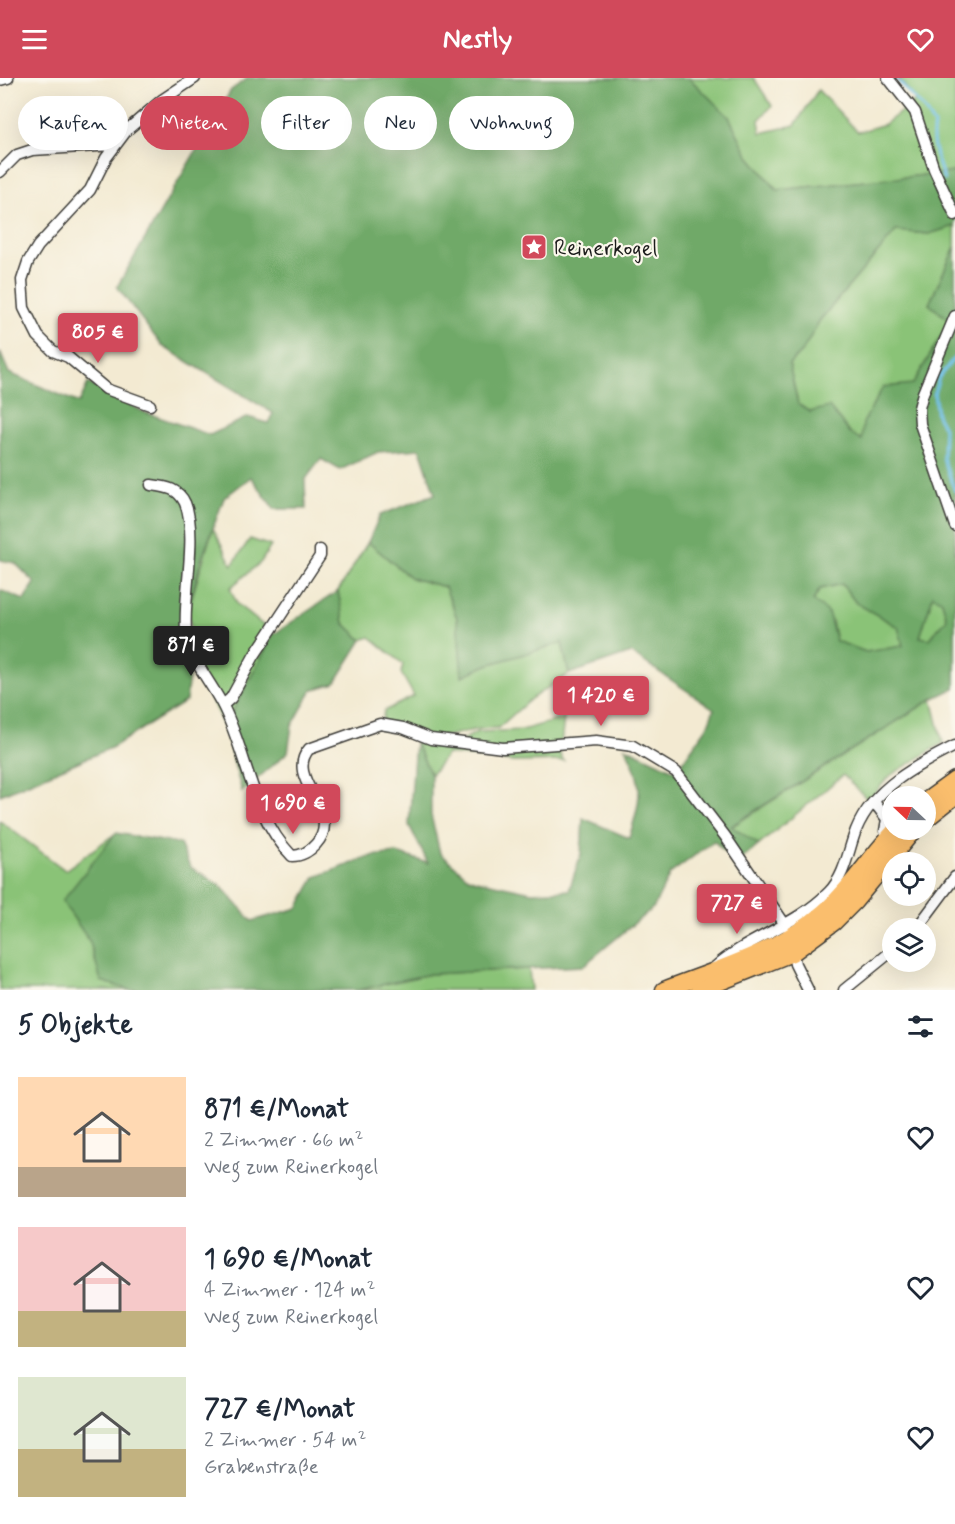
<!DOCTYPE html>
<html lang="de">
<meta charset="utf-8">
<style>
body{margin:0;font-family:Mynerve,sans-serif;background:#f6f6f7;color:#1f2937;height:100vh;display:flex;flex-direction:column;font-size:22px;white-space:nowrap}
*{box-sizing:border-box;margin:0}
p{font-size:20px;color:#747a83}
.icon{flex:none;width:33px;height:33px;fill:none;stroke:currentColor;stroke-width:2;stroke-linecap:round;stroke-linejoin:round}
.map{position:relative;height:912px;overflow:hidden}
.drawer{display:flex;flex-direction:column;background:#fff;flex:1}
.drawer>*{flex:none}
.banner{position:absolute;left:18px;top:18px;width:600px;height:54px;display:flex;gap:12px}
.needle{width:39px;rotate:292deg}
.controls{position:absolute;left:882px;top:708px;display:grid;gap:12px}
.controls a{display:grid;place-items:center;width:54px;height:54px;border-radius:50%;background:#fff;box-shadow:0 6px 24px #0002;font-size:30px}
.price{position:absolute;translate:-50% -51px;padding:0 14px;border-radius:6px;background:#d1495b;color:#fff;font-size:20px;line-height:39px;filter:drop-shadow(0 2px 3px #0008)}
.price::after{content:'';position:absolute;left:50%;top:36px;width:18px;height:14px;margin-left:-9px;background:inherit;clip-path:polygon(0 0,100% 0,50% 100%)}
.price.active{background:#222;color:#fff}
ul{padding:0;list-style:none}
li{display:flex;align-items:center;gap:18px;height:150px;padding:0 18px}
li span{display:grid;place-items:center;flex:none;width:168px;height:120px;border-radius:0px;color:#555}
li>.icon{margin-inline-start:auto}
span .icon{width:72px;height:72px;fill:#fffc;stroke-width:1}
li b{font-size:26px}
h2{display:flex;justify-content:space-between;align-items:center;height:72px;padding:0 18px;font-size:26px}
.tag{padding:0 21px;border-radius:27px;background:#fff;box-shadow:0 6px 24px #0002;font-size:21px;line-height:54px}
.tag.active{background:#d1495b;color:#fff}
header{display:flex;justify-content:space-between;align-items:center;height:78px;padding:0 18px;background:#d1495b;color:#fff;font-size:27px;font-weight:800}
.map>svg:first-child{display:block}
.green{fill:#8ac377;stroke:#53704a;stroke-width:1.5}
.forest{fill:#6fa968;stroke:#466242;stroke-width:1.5;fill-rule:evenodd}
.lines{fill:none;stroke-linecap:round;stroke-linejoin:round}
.stream{stroke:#70c1eb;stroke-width:3}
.street-casing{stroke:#3c3b37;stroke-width:13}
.primary-casing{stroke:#3c3b37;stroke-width:19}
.street{stroke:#fff;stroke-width:10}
.primary{stroke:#fabe6d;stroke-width:16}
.labels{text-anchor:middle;stroke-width:4.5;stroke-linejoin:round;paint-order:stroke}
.poi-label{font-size:22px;fill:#1c1c1c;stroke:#fbf7ec;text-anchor:start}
</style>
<header><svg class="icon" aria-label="menu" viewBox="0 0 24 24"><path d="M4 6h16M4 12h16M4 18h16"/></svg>Nestly<svg class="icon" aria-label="heart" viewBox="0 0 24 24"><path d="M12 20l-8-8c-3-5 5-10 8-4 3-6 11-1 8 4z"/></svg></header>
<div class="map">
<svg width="955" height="912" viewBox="0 0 955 912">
<rect width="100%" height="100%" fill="#fbf7ec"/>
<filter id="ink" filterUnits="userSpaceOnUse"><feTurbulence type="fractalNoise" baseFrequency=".0167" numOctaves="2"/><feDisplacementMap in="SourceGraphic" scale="12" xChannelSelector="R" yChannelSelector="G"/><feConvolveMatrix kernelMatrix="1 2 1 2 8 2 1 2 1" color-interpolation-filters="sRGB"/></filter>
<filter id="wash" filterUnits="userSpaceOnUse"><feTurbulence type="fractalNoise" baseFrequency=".008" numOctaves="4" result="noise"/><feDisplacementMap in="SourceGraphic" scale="24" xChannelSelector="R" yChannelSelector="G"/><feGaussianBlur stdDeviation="1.35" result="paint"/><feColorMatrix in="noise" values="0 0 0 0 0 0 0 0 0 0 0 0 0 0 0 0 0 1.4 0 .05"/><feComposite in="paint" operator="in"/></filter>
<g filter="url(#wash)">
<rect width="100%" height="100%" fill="#f3ead2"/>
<g class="green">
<polygon points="689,0 754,0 772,28 759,42 761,55 795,47 818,12 858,54 885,46 916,22 898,0 955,0 955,94 777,112 748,77 729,39"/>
<polygon points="955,148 955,169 929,226 950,243 913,306 862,363 851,356 829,330 810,334 798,326 789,286 803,272 820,242 896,153 929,156"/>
<polygon points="213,450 232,487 250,461 271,468 261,484 230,510 237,526 274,556 224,649 191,577 193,560 188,532"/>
<path d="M368 464 411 500 445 509 457 540 463 598 487 587 562 565 569 596 532 620 498 650C474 649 458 657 435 660L459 664 477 654 522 652 564 640 560 676 564 683 514 684 447 676 431 697 415 664 430 661 382 644 384 633 414 618 401 595 403 586 370 559 362 562 344 545 338 513Z"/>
<polygon points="842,506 856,525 899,549 903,568 866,574 836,563 832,543 813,523 820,511"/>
<polygon points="933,516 942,523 947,541 929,561 920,559"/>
<polygon points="932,621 943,665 891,697 868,722 843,697 759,767 731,749"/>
<polygon points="0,743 65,792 116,755 63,823 90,864 101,903 130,912 0,912"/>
<polygon points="529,891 531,912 358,912 430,896"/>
</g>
<g class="forest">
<path d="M248 0H689L729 39 748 77 777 112 955 94V148L929 156 896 153 820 242 803 272 789 286 798 326 810 334 829 329 851 356 862 362 863 345 883 309 913 306 950 243 929 226 955 169V610L932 621 731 748 759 767 736 786 714 763 670 796 654 829 583 888 430 896 358 912H130L101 903 90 864 62 823 116 755 180 766 190 789 221 808 252 843 298 830 315 799 372 778 397 775 428 785 409 747 415 664 431 697V737L440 775 468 799 476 802 532 814 569 812 581 776 583 740 629 760C641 720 645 707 625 669L676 693 707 649 714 631 631 575 569 596 562 565 487 587 462 598 457 540 445 509 411 500 368 464 380 437 435 416 420 371 378 374 340 392 321 381 305 402 306 431H274L251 399 224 420 201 483 182 556 191 577 186 623 113 669 0 717V512L24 522 35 505 15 485 0 482V274L9 295 79 325 88 305 144 334 210 357 248 339 268 345 273 335 162 268 117 209 231 12ZM842 506 856 525 898 549 903 568 866 574 836 563 828 534 813 523 820 511ZM933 517 942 523 947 541 929 561 920 559Z"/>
<polygon points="338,513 344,545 362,562 335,605 312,612 292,648 288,674 242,714 224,649 274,556"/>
</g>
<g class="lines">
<g class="stream">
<path d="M895 0 923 30 934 47C930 68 938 82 944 102"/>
<polyline points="955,279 939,299 934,315 937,337 944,350 943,380 955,413"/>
</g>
</g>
</g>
<g filter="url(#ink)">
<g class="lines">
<g class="street-casing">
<g id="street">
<polyline points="888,0 915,34 934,91 955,137"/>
<polyline points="0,2 8,0"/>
<polyline points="0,94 17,77 32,72 115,67"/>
<polyline points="955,238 923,315 919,330 920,346 955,448"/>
<polyline points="150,327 106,311 68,279 53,273 38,258 24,230 22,202 28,184 38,168 90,112 106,80 127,52 162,22 195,0"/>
<path d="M151 407C166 409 178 410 185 425 198 457 183 517 186 552 189 581 212 605 224 630 248 679 252 737 292 778 301 778 310 773 316 766 345 735 283 701 309 671L380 646 403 650 431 661 503 670 596 663 633 668 676 694 725 758 786 848"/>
<polyline points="223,627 231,620 254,578 320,478 320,472"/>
<polyline points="874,724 887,741 885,753 888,760"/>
<polyline points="917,850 955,799"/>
<polyline points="792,871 795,886 808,912"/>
<path d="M715 889C749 859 796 848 829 814 845 798 848 773 856 752 873 710 917 687 955 668"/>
<polyline points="844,912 892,873"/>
</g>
</g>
<g class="primary-casing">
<g id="primary">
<polyline points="926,723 955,702"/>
<polyline points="926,741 955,718"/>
<path d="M664 912C718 891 780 873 824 834 852 810 870 778 896 752"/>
<polyline points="700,912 792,875 834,844 855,823 914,752"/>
</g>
</g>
<use href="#street" class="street"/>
<use href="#primary" class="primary"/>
</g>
</g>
<defs>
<g id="sight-square" transform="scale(1.35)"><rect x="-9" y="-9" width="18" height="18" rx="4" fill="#d1495b" stroke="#fbf7ec"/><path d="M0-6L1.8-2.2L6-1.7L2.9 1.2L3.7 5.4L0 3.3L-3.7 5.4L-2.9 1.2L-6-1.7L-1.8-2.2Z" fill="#fff"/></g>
</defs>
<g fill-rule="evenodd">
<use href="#sight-square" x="534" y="169"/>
</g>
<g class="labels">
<g class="poi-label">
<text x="554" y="177">Reinerkogel</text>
</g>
</g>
</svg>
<div class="controls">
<a><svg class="needle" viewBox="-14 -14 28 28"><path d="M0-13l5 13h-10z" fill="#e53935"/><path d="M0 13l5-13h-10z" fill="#747a83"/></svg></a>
<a><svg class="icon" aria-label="locate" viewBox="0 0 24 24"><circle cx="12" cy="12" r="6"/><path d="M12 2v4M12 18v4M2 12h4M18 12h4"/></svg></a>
<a><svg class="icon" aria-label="layers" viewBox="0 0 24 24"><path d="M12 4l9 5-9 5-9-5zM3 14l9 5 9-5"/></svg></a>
</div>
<b class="price" style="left:98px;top:286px">805 €</b>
<b class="price active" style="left:191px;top:599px">871 €</b>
<b class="price" style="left:601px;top:649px">1 420 €</b>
<b class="price" style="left:293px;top:757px">1 690 €</b>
<b class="price" style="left:737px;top:857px">727 €</b>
<div class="banner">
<a class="tag">Kaufen</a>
<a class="tag active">Mieten</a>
<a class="tag">Filter</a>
<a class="tag">Neu</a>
<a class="tag">Wohnung</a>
</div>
</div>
<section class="drawer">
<h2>5 Objekte<svg class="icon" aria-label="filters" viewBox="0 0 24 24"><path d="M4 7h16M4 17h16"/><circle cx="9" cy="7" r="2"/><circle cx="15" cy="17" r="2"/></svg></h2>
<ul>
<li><span style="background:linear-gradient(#ffd9b3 75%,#b9a48a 0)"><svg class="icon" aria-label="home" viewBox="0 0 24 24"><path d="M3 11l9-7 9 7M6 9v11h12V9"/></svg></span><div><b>871 €/Monat</b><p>2 Zimmer · 66 m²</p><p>Weg zum Reinerkogel</p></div><svg class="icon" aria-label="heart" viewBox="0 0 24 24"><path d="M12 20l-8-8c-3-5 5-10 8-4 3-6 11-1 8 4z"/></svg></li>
<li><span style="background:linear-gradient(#f6c9c9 70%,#c2b280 0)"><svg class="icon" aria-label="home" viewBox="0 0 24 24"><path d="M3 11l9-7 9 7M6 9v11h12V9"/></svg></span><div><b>1 690 €/Monat</b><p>4 Zimmer · 124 m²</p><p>Weg zum Reinerkogel</p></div><svg class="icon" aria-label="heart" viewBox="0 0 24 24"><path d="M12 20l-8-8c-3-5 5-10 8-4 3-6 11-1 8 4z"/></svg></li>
<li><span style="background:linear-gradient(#dfe7d0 60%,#c2b280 0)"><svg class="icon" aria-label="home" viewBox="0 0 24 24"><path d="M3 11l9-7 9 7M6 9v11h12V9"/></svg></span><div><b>727 €/Monat</b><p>2 Zimmer · 54 m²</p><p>Grabenstraße</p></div><svg class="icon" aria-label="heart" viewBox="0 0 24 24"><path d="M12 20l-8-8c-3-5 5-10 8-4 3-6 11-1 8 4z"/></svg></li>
</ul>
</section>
